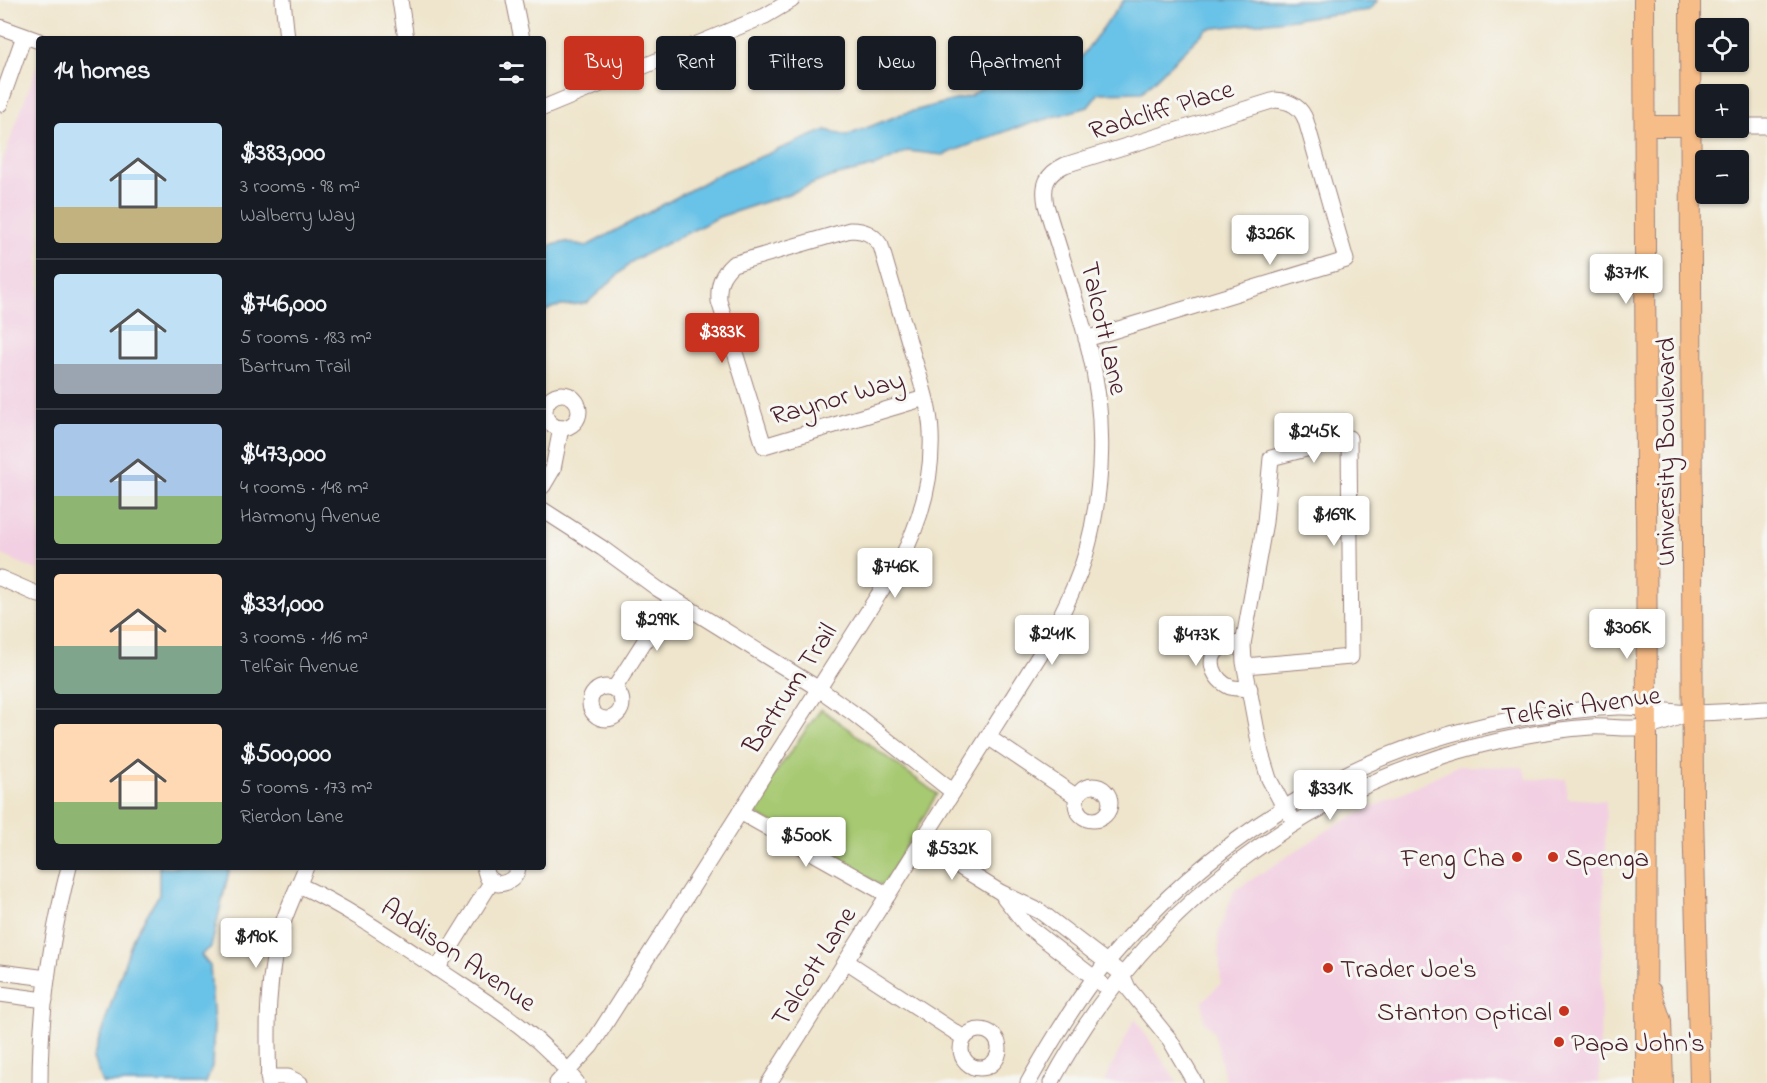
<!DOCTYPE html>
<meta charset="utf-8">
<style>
body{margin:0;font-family:"Indie Flower",sans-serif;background:#20242c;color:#f1f3f6;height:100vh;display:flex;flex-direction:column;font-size:22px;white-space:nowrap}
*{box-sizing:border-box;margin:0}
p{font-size:20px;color:#9ea1a6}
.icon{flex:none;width:33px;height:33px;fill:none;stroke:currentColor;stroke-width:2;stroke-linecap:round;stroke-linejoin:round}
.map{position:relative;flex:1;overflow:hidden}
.drawer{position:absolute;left:36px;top:36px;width:510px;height:834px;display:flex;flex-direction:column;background:#171b24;border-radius:6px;box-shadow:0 2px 4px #0004}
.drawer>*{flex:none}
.top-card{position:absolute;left:564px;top:36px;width:570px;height:54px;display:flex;gap:12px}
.buttons{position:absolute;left:1695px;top:18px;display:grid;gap:12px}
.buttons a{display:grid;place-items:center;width:54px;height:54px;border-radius:6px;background:#171b24;box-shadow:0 2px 4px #0004;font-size:30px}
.price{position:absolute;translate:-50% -51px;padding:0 14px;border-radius:6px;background:#fff;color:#222;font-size:20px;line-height:39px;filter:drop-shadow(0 2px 3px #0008)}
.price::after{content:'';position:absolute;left:50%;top:36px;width:18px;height:14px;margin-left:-9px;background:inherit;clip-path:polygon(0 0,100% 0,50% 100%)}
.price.selected{background:#c8321e;color:#fff}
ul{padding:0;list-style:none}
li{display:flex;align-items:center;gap:18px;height:150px;padding:0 18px}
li+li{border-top:2px solid #363941}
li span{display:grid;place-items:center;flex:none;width:168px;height:120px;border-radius:6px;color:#555}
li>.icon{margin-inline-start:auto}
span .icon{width:72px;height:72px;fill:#fffc;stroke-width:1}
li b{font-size:26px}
h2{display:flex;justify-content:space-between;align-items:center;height:72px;padding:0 18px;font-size:26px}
.chip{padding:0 21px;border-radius:6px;background:#171b24;box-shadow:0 2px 4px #0004;font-size:21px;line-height:54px}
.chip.selected{background:#c8321e;color:#fff}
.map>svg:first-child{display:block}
.built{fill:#f2cfe2}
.green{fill:#a7c972;stroke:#78744e;stroke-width:1.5}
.water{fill:#69c2e7;stroke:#5a7089;stroke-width:1.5}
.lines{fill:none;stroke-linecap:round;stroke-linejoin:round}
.minor-casing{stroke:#9c827c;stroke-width:17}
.major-casing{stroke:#9c827c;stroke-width:22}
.minor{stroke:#fff;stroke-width:15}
.major{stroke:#f7bd88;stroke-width:20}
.poi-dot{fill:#c8321e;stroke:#f6f6f2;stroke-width:2}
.labels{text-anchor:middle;stroke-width:6;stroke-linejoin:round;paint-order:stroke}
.street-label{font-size:27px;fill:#4a1f2b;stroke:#f6f6f2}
.poi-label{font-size:27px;fill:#4a1f2b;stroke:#f6f6f2;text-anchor:start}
</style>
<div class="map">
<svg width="1767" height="1083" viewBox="0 0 1767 1083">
<rect width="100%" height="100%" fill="#f6f6f2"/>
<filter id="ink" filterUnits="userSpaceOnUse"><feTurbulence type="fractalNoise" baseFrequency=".0167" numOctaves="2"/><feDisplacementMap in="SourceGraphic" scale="12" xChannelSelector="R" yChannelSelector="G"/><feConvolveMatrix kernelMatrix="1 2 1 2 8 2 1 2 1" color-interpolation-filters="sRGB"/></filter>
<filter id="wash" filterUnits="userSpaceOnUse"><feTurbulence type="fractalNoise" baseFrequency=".008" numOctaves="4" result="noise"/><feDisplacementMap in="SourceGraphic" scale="24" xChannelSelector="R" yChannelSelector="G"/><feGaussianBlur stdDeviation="1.35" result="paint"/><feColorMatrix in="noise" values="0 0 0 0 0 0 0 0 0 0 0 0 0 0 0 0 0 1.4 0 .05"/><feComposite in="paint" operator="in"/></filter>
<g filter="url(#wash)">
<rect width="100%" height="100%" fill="#efe5cc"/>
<g class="built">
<polygon points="37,66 39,67 39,571 0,554 0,168"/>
<polygon points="1457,766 1523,767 1527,779 1566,779 1567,798 1606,801 1599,1083 1226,1083 1214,1032 1204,1021 1203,1001 1221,983 1218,935 1234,891 1334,826"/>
<polygon points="1135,1018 1177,1083 1104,1083"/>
</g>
<polygon class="green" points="821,709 937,794 883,886 749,810"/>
<g class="water">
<polygon points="1124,0 1378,0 1370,10 1207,29 1142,92 1099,93 1088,107 1012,129 943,155 908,151 876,166 830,177 786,195 719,217 634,260 587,303 554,307 543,312 543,247 566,242 587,246 723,172 826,130 846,136 902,114 970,96 1000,76 1078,61"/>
<polygon points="159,867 230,867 211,947 201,955 210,966 214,1026 212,1066 206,1083 102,1083 93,1058 133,938 159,895"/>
</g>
</g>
<g filter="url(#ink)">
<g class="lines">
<g class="minor-casing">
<g id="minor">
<polyline points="283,0 287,39"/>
<polyline points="400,0 406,39"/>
<polyline points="514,0 522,39"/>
<polyline points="0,27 39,41"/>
<polyline points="0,104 24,36"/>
<polyline points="543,108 765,16 792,0"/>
<polyline points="1738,126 1767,126"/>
<circle cx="562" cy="411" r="17"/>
<polyline points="543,486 553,469 561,428"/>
<polyline points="543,510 602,548 658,589 819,689 853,713 953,792"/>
<polyline points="0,578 39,595"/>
<path d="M1243 644C1235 643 1227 643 1220 648 1204 659 1215 681 1230 687 1236 689 1244 688 1250 689"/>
<polyline points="1245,666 1351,657 1349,438 1271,458 1265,522 1243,644 1244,662 1261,753 1269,779 1284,807 1295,822"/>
<circle cx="606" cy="703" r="16"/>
<polyline points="614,689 672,598"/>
<polyline points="988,737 1077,797"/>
<circle cx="1093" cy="803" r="17"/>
<polyline points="740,812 888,895"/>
<polyline points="921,843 1000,892 1041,912 1122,974 1128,988 1170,1040 1195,1083"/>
<path d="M484 867 487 877 498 884C509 883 517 878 518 867"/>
<path d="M299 885C348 908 391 938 436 968 486 1002 540 1033 577 1083"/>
<polyline points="1004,897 1026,925 1102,984"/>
<polyline points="846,961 964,1038"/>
<polyline points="437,969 492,881"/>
<polyline points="0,972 47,978"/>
<polyline points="0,994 45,1000"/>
<circle cx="980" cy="1049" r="19"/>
<polyline points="268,1077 288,1077 300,1083"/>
<path d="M40 1083C40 1011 51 937 69 867"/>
<path d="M269 1083C267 1029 266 974 283 923 289 904 299 885 306 867"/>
<path d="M557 1083 591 1046 900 561C921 521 933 479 931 433 930 406 920 379 912 352 902 317 891 282 881 246 873 234 865 230 850 230L733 264C721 275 718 284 719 301L764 446 925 398"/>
<path d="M769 1083 1046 645C1061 615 1077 585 1086 553 1104 488 1106 414 1089 349 1077 301 1060 253 1046 205 1042 185 1046 174 1065 165L1275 100C1290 101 1301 106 1306 121L1346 260 1086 339"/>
<path d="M1028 1083C1051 1042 1077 998 1107 962 1220 829 1368 739 1541 715 1566 711 1593 708 1618 707 1643 706 1669 713 1695 713 1719 713 1743 710 1767 709"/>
<path d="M1051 1083C1146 907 1306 784 1502 740 1530 734 1562 729 1591 727 1609 726 1628 730 1646 727 1659 726 1672 719 1685 715"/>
</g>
</g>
<g class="major-casing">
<g id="major">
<polyline points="1644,0 1647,727 1646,1083"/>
<polyline points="1690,0 1693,814 1700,1083"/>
<polyline points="1645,126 1691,126"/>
<polyline points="1651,992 1661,1021 1663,1083"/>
</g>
</g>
<use href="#minor" class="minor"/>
<use href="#major" class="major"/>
</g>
</g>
<g class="poi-dot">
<circle cx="1517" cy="857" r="6"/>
<circle cx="1553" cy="857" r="6"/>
<circle cx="1328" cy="968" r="6"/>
<circle cx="1564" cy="1011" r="6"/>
<circle cx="1559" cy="1042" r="6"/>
</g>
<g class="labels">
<g class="street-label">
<text transform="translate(1161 109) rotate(-17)" y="9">Radcliff Place</text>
<text transform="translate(1105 328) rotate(77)" y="9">Talcott Lane</text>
<text transform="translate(837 397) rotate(-16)" y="9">Raynor Way</text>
<text transform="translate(1665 452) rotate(-90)" y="9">University Boulevard</text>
<text transform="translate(789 688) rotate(-57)" y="9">Bartrum Trail</text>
<text transform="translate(1581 705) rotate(-8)" y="9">Telfair Avenue</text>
<text transform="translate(459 954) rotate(34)" y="9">Addison Avenue</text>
<text transform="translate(813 966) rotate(-58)" y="9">Talcott Lane</text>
</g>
<g class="poi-label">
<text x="1505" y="866" text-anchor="end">Feng Cha</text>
<text x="1565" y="866">Spenga</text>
<text x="1340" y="977">Trader Joe's</text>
<text x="1552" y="1020" text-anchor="end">Stanton Optical</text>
<text x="1571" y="1051">Papa John's</text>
</g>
</g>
</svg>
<div class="buttons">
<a><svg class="icon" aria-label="locate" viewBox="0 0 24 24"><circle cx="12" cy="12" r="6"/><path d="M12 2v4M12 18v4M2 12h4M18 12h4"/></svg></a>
<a>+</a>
<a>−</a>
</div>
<b class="price" style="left:1270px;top:266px">$326K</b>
<b class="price" style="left:1626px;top:305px">$371K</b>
<b class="price selected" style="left:722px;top:364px">$383K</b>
<b class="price" style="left:1314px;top:464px">$245K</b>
<b class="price" style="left:1334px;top:547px">$169K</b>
<b class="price" style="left:895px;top:599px">$746K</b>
<b class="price" style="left:657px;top:652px">$299K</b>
<b class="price" style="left:1627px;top:660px">$306K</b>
<b class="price" style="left:1052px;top:666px">$241K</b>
<b class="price" style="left:1196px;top:667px">$473K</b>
<b class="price" style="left:1330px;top:821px">$331K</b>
<b class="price" style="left:806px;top:868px">$500K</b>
<b class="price" style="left:952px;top:881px">$532K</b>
<b class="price" style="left:256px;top:969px">$190K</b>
<div class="top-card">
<a class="chip selected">Buy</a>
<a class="chip">Rent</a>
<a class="chip">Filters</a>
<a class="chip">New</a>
<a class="chip">Apartment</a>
</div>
<section class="drawer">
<h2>14 homes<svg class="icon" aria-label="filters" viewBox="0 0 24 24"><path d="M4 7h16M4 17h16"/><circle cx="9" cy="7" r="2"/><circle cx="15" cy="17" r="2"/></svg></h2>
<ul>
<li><span style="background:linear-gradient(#bfe0f5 70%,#c2b280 0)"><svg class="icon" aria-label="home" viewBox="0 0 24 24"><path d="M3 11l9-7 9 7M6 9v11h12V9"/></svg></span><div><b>$383,000</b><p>3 rooms · 98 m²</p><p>Walberry Way</p></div></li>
<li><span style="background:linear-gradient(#bfe0f5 75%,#9aa5b1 0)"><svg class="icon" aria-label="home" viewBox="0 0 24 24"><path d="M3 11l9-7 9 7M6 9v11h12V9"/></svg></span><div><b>$746,000</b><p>5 rooms · 183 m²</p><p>Bartrum Trail</p></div></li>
<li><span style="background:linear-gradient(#a9c7e8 60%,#8fb573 0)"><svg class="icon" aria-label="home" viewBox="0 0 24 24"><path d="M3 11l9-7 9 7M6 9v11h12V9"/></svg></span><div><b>$473,000</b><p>4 rooms · 148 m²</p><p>Harmony Avenue</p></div></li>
<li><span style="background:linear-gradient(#ffd9b3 60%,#7fa58c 0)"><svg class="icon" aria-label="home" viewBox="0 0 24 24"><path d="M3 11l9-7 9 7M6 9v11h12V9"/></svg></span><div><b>$331,000</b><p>3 rooms · 116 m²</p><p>Telfair Avenue</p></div></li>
<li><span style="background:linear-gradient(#ffd9b3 65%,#8fb573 0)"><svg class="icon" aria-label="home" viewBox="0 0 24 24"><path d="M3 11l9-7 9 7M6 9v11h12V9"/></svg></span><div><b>$500,000</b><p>5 rooms · 173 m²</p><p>Rierdon Lane</p></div></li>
</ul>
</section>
</div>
